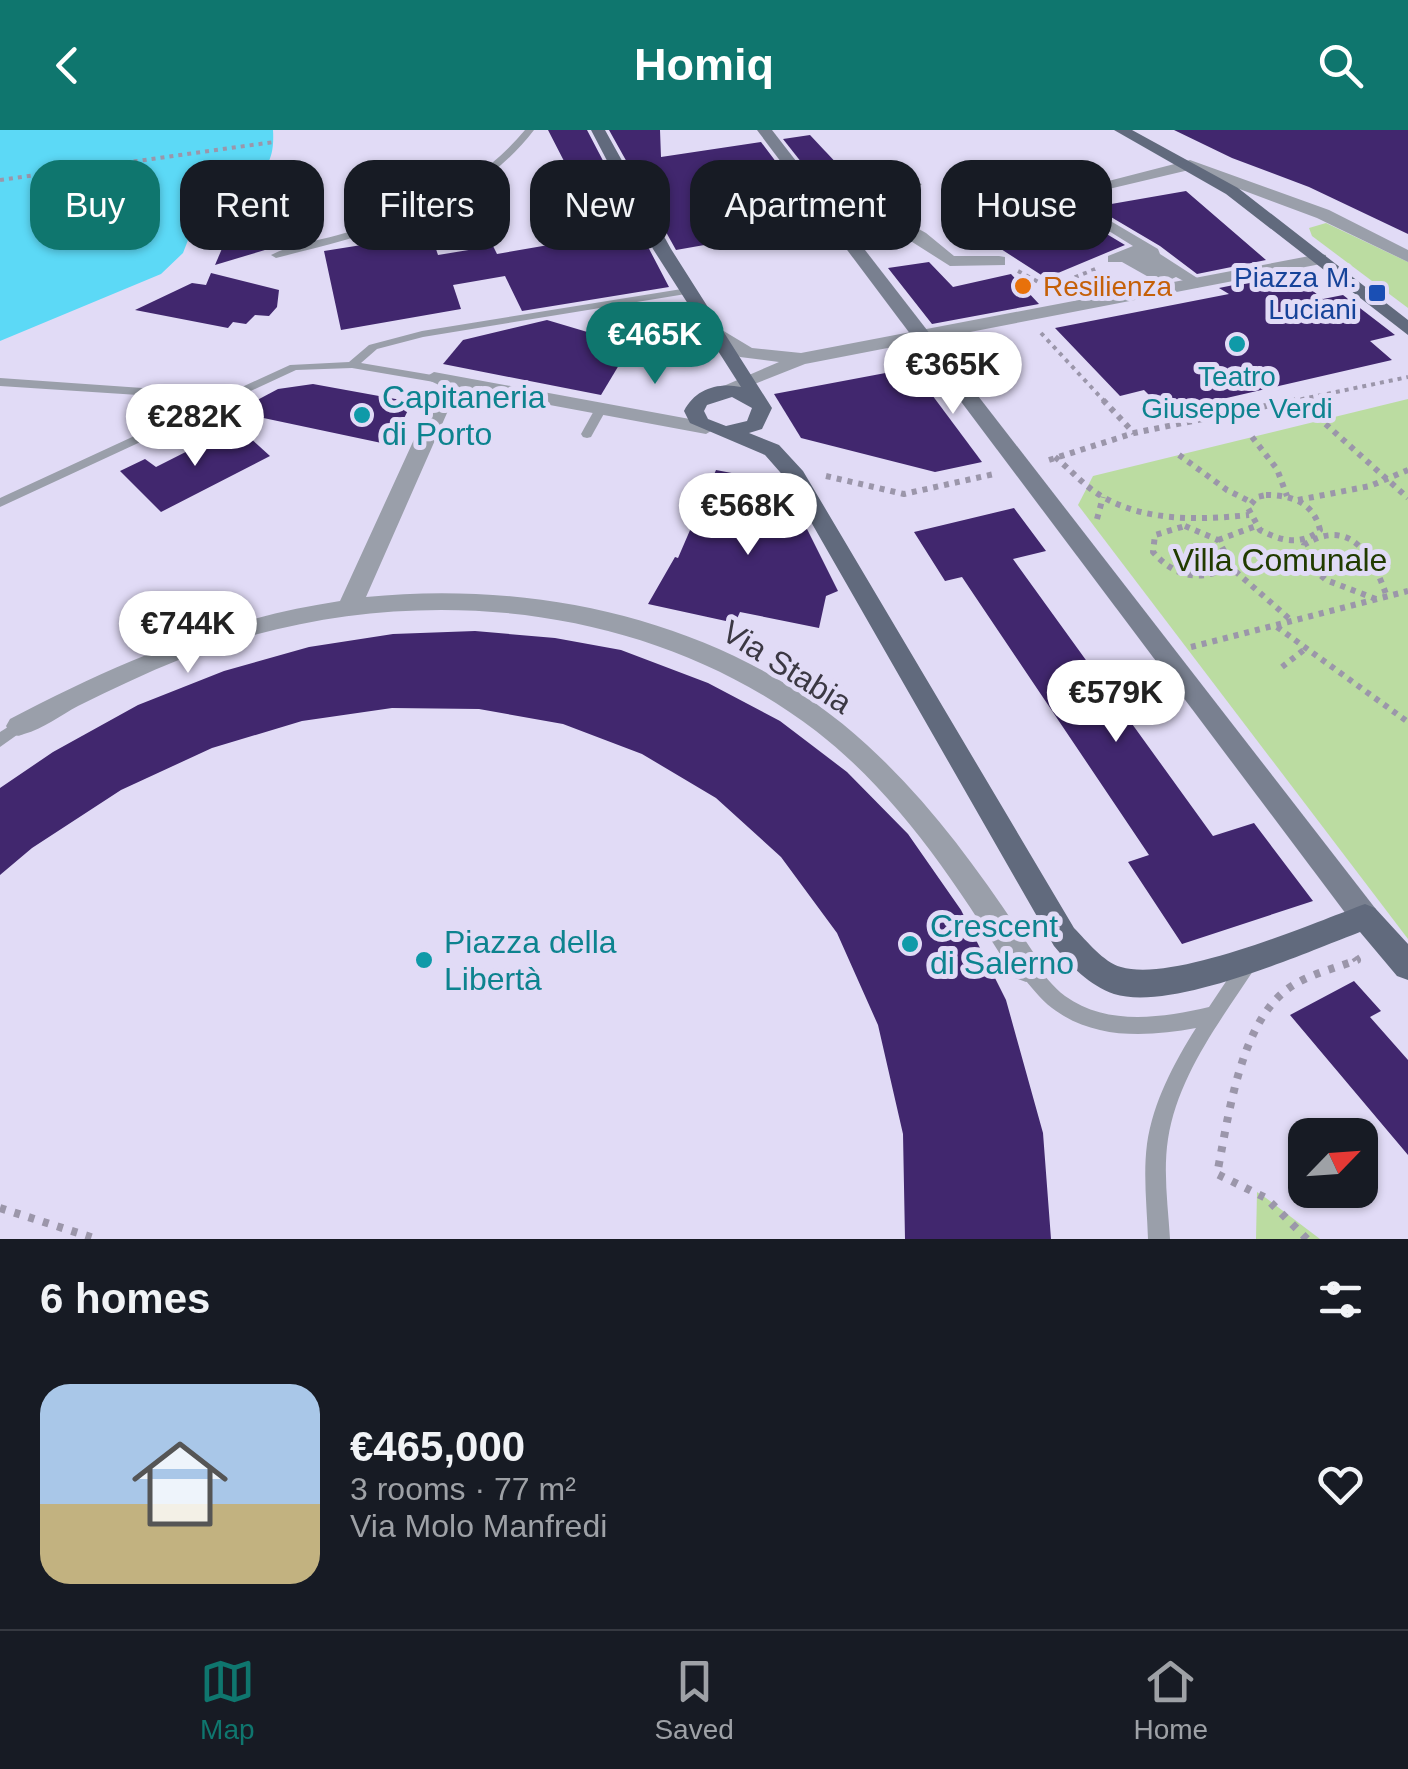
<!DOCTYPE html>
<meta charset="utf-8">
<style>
body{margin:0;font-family:Arial,sans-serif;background:#20242c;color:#f1f3f6;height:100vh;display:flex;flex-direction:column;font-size:38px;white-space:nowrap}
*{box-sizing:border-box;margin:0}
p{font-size:32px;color:#9ea1a6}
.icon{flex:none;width:55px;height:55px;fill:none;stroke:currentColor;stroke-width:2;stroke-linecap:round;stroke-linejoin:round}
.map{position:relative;height:1109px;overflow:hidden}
.details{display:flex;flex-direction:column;background:#171b24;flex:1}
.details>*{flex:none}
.hud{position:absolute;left:30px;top:30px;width:1350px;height:90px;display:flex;gap:20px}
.needle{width:65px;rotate:65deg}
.fabs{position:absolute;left:1288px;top:988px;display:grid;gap:20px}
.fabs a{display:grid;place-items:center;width:90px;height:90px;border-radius:20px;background:#171b24;box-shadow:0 2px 8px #0004;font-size:50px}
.price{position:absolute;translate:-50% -85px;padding:0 22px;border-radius:35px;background:#fff;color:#222;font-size:32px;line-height:65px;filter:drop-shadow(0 2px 5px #0008)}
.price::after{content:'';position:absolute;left:50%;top:60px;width:30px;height:22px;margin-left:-15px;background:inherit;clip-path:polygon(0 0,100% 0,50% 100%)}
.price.current{background:#0f766e;color:#fff}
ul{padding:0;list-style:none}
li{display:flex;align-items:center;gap:30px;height:250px;padding:0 40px}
li span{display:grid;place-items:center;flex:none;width:280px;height:200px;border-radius:30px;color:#555}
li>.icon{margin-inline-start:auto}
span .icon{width:120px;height:120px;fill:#fffc;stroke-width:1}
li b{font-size:42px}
h2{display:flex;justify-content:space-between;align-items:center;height:120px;padding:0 40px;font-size:42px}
.pill{padding:0 35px;border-radius:30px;background:#171b24;box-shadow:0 2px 8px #0004;font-size:35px;line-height:90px}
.pill.current{background:#0f766e;color:#fff}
header{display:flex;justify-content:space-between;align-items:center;height:130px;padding:0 40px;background:#0f766e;color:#fff;font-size:45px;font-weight:700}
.tabs{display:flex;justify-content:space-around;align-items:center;height:140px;border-top:2px solid #363941;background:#171b24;font-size:28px;color:#9ea1a6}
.tabs a{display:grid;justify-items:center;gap:5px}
.tabs .current{color:#0f766e}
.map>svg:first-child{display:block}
.green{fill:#bbdca1}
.water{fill:#5cd9f6}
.building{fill:#41276e}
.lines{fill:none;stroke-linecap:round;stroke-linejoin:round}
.path-far2{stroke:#9b96aa;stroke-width:4;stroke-dasharray:4 5;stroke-linecap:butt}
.path-far1{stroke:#9b96aa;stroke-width:6;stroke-dasharray:5 6;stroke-linecap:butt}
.path{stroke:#9b96aa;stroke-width:8;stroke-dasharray:6 9;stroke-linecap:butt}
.service{fill:#9a9faa;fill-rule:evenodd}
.pedestrian{fill:#9a9faa;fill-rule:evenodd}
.minor{fill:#9a9faa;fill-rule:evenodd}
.tertiary{fill:#9a9faa;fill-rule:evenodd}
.secondary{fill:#798090;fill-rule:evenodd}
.primary{fill:#616a7d;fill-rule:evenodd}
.food-dot{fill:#e8710a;stroke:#e1dbf6;stroke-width:4}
.transit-dot{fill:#1a4fb4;stroke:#e1dbf6;stroke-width:4}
.culture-dot{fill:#0f9aa8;stroke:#e1dbf6;stroke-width:4}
.labels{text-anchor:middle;stroke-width:10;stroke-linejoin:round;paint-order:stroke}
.far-transit-label{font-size:28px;fill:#164399;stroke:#e1dbf6;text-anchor:end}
.far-food-label{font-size:28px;fill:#c56008;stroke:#e1dbf6;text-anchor:start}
.far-culture-label{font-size:28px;fill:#0d838f;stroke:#e1dbf6}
.culture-label{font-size:32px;fill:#0d838f;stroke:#e1dbf6;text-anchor:start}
.park-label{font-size:32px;fill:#213b00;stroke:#e1dbf6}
.street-label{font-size:32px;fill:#3b3843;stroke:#e1dbf6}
</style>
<header><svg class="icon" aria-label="back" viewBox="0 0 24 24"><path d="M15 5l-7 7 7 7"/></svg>Homiq<svg class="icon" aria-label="search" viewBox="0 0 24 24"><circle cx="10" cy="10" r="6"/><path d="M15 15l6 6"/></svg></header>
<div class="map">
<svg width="1408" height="1109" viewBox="0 0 1408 1109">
<rect width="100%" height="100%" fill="#e1dbf6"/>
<g class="green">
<polygon points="1326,93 1408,132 1408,178 1312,106 1309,98"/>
<polygon points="1408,269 1408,809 1078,375 1093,346"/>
<polygon points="1257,1062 1266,1068 1320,1109 1256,1109"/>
</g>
<path class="water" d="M0 0H273C276 50 249 38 238 73L202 74 183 123 161 144 0 211Z"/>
<g class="building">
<polygon points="548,0 587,0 669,157 522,181 505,146 453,155 461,179 341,200 324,121 431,104 438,125 493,116 497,124 566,112 557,92 582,88 556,35 565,33"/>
<polygon points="609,0 660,0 661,27 761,12 819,89 797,93 800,98 676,120"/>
<polygon points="1174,0 1408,0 1408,104 1309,57 1232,28"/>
<polygon points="810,5 872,71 864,77 839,80 783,9"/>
<polygon points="1186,61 1266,130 1197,144 1160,116 1094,77"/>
<polygon points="1044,63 1060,76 1125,115 1046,148 959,92"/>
<polygon points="290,79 285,114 215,135 238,81"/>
<polygon points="929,132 953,157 1011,144 1039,174 932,194 888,138"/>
<polygon points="211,143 279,160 277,177 269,186 255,185 246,194 233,192 228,198 135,180 192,153 206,155"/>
<polygon points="1283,145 1290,152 1299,150 1323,169 1343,165 1395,205 1370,211 1392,230 1166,282 1144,260 1120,266 1055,198 1229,164 1219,158"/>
<polygon points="547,190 631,215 601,265 443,234 463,210"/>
<polygon points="912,238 982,332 935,342 801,308 774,264"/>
<polygon points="313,254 412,272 391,315 235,282 278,259"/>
<polygon points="237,296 270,326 161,382 120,341 145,329 156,337"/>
<polygon points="716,340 784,353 838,461 826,466 819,498 740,482 735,493 648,474 675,427 678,428"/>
<polygon points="1014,378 1046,421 1013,429 1213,706 1254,693 1313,771 1182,814 1128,732 1149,725 962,447 945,451 914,402"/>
<polygon points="475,501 555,508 621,520 708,553 780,591 805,610 847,642 908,704 961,780 1006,870 1043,1003 1051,1109 905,1109 903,1004 878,895 837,803 781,727 716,668 642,624 563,594 479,579 392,578 302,591 212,618 121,660 32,718 0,745 0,658 53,622 138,575 224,541 309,517 393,504"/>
<polygon points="1354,851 1381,881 1370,887 1408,930 1408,1025 1290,885"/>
</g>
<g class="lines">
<g class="path-far2">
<polyline points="0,50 274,12"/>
<polyline points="1018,141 1046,156"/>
<polyline points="1058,154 1098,138"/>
<polyline points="1041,203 1106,273"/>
<polyline points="1283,273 1408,247"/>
</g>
<g class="path-far1">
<polyline points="1103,270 1134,303"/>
<polyline points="1301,272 1408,368"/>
<polyline points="1252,307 1277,339 1287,366"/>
<polyline points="1179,325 1227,360 1251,372"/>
<path d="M1055 327C1071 340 1085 357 1103 367 1147 392 1200 390 1249 385"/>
<polyline points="1049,330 1134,303 1295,270"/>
<polyline points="826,346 904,364 994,344"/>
<path d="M1266 365C1292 365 1314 373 1320 400 1301 416 1281 411 1260 400L1248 378 1257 367Z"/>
<polyline points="1298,370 1370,356 1408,340"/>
<polyline points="1097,389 1103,367"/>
<path d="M1185 396 1218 410 1227 426 1222 440C1195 452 1172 444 1153 422L1155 405Z"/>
<polyline points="1218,410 1256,396"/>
<polyline points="1227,434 1293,492"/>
<path d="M1376 469 1326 450 1302 429 1304 415C1352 385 1374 429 1387 467"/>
<polyline points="1277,497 1408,592"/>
<polyline points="1191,517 1408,461"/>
<polyline points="1282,537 1305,519"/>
</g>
<g class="path">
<polyline points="0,1078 97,1109"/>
<path d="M1307 1109 1266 1068 1217 1044C1228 990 1239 898 1285 861 1305 845 1333 839 1357 830L1355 827"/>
</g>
<g class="service">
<path d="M525 0H534C472 81 371 104 276 128L271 125C290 115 316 111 338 105 411 84 475 60 525 0Z"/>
<polygon points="688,158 693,161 692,163 423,207 377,219 361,233 438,246 438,250 434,252 352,238 296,240 0,377 0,368 195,278 169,267 0,256 0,248 171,260 205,274 290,235 349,232 369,215 422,201"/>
<polygon points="600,276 606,280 591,307 587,308 583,307 581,304 596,277"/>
<polygon points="19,590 24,592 27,596 24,600 0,617 0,602"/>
<path d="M1249 824 1255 826 1258 832 1255 838C1221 890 1178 945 1168 1009 1163 1042 1168 1076 1170 1109H1148C1147 1078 1143 1045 1147 1014 1153 972 1174 933 1196 898 1147 907 1094 910 1052 878 1040 869 1030 855 1020 844L1017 838 1020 832 1026 830 1032 832C1043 843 1053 857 1065 866 1106 896 1162 888 1209 877L1243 826Z"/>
</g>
<polygon class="pedestrian" points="1080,73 1158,119 1160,124 1205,153 1197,158 1176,147 1161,154 1122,132 1108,132 1108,126 1133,116 1075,80 1073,77"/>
<g class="minor">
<polygon points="1190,30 1329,80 1408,120 1408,132 1317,88 1189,40 1075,67 1088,77 1080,82 1062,73 1058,64"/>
<polygon points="908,51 922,54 886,81 926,103 954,126 999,126 1005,127 1005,135 950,136 876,89 832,95 824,90 832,85 865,81"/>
<path d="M434 242 706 292 716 298 706 304 458 258 366 467C541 449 735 493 867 615 935 677 987 752 1037 828L1041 838 1037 848 1026 852 1015 848C960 759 900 666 816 601 637 464 388 448 181 529 146 543 112 559 78 576 61 585 43 599 24 604 17 607 17 606 10 603L6 596 10 589C116 533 221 489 340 471L439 255 424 248Z"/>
</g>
<polygon class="tertiary" points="1320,124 1326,125 1326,133 805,234 722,267 712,261 779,232 740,227 705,204 703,200 712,194 752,218 801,223"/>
<polygon class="secondary" points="757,0 772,0 1375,778 1380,787 1375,796 1365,800 1355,796"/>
<g class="primary">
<path d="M591 0H605L671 119 772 278 762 299 749 303 779 315 803 341 1074 798C1087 811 1103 832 1121 837 1174 853 1311 794 1365 774L1375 778 1408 814V850L1397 846 1360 802C1302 824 1172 882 1114 864 1089 855 1071 836 1054 816L787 350 765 325 690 293 684 281C695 259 718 252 741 257L653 119ZM732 267 752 278 747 291 726 296 708 289 704 281 707 275Z"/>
<polygon points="1114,0 1132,0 1238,58 1408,190 1408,205 1226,64"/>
</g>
</g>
<circle class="food-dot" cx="1023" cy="156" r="10"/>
<rect class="transit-dot" x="1367" y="153" width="20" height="20" rx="5"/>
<g class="culture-dot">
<circle cx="1237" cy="214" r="10"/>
<circle cx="362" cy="285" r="10"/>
<circle cx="910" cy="814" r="10"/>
<circle cx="424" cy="830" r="10"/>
</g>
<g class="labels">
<g class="far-transit-label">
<text x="1357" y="157">Piazza M.<tspan x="1357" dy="32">Luciani</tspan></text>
</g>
<g class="far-food-label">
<text x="1043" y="166">Resilienza</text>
</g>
<g class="far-culture-label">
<text x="1237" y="256">Teatro<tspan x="1237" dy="32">Giuseppe Verdi</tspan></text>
</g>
<g class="culture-label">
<text x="382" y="278">Capitaneria<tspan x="382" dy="37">di Porto</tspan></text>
<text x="930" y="807">Crescent<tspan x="930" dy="37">di Salerno</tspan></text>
<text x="444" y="823">Piazza della<tspan x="444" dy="37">Libertà</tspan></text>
</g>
<g class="park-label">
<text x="1280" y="441">Villa Comunale</text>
</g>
<g class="street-label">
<text transform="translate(787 537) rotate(32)" y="11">Via Stabia</text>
</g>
</g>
</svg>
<div class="fabs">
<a><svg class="needle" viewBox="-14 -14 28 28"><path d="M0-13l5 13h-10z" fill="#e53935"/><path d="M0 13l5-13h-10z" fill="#9ea1a6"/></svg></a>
</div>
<b class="price current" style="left:655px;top:257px">€465K</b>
<b class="price" style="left:953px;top:287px">€365K</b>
<b class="price" style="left:195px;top:339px">€282K</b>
<b class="price" style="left:748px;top:428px">€568K</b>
<b class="price" style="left:188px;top:546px">€744K</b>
<b class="price" style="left:1116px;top:615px">€579K</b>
<div class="hud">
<a class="pill current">Buy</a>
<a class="pill">Rent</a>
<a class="pill">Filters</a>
<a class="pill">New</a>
<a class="pill">Apartment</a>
<a class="pill">House</a>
</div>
</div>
<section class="details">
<h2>6 homes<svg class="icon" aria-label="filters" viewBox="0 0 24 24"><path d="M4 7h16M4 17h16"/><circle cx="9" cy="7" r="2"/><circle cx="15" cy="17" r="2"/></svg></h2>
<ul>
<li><span style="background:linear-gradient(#a9c7e8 60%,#c2b280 0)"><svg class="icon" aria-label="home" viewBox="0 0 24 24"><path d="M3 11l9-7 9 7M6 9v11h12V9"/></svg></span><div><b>€465,000</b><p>3 rooms · 77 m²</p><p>Via Molo Manfredi</p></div><svg class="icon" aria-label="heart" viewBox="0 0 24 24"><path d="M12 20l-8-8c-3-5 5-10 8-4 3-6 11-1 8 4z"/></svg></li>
</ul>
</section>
<nav class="tabs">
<a class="current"><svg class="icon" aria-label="map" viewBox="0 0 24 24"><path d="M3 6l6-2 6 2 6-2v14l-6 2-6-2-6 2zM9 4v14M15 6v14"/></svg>Map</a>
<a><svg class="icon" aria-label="saved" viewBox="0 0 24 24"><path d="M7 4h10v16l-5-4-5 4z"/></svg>Saved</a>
<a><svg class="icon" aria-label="home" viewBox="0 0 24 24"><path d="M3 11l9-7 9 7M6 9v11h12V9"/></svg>Home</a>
</nav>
